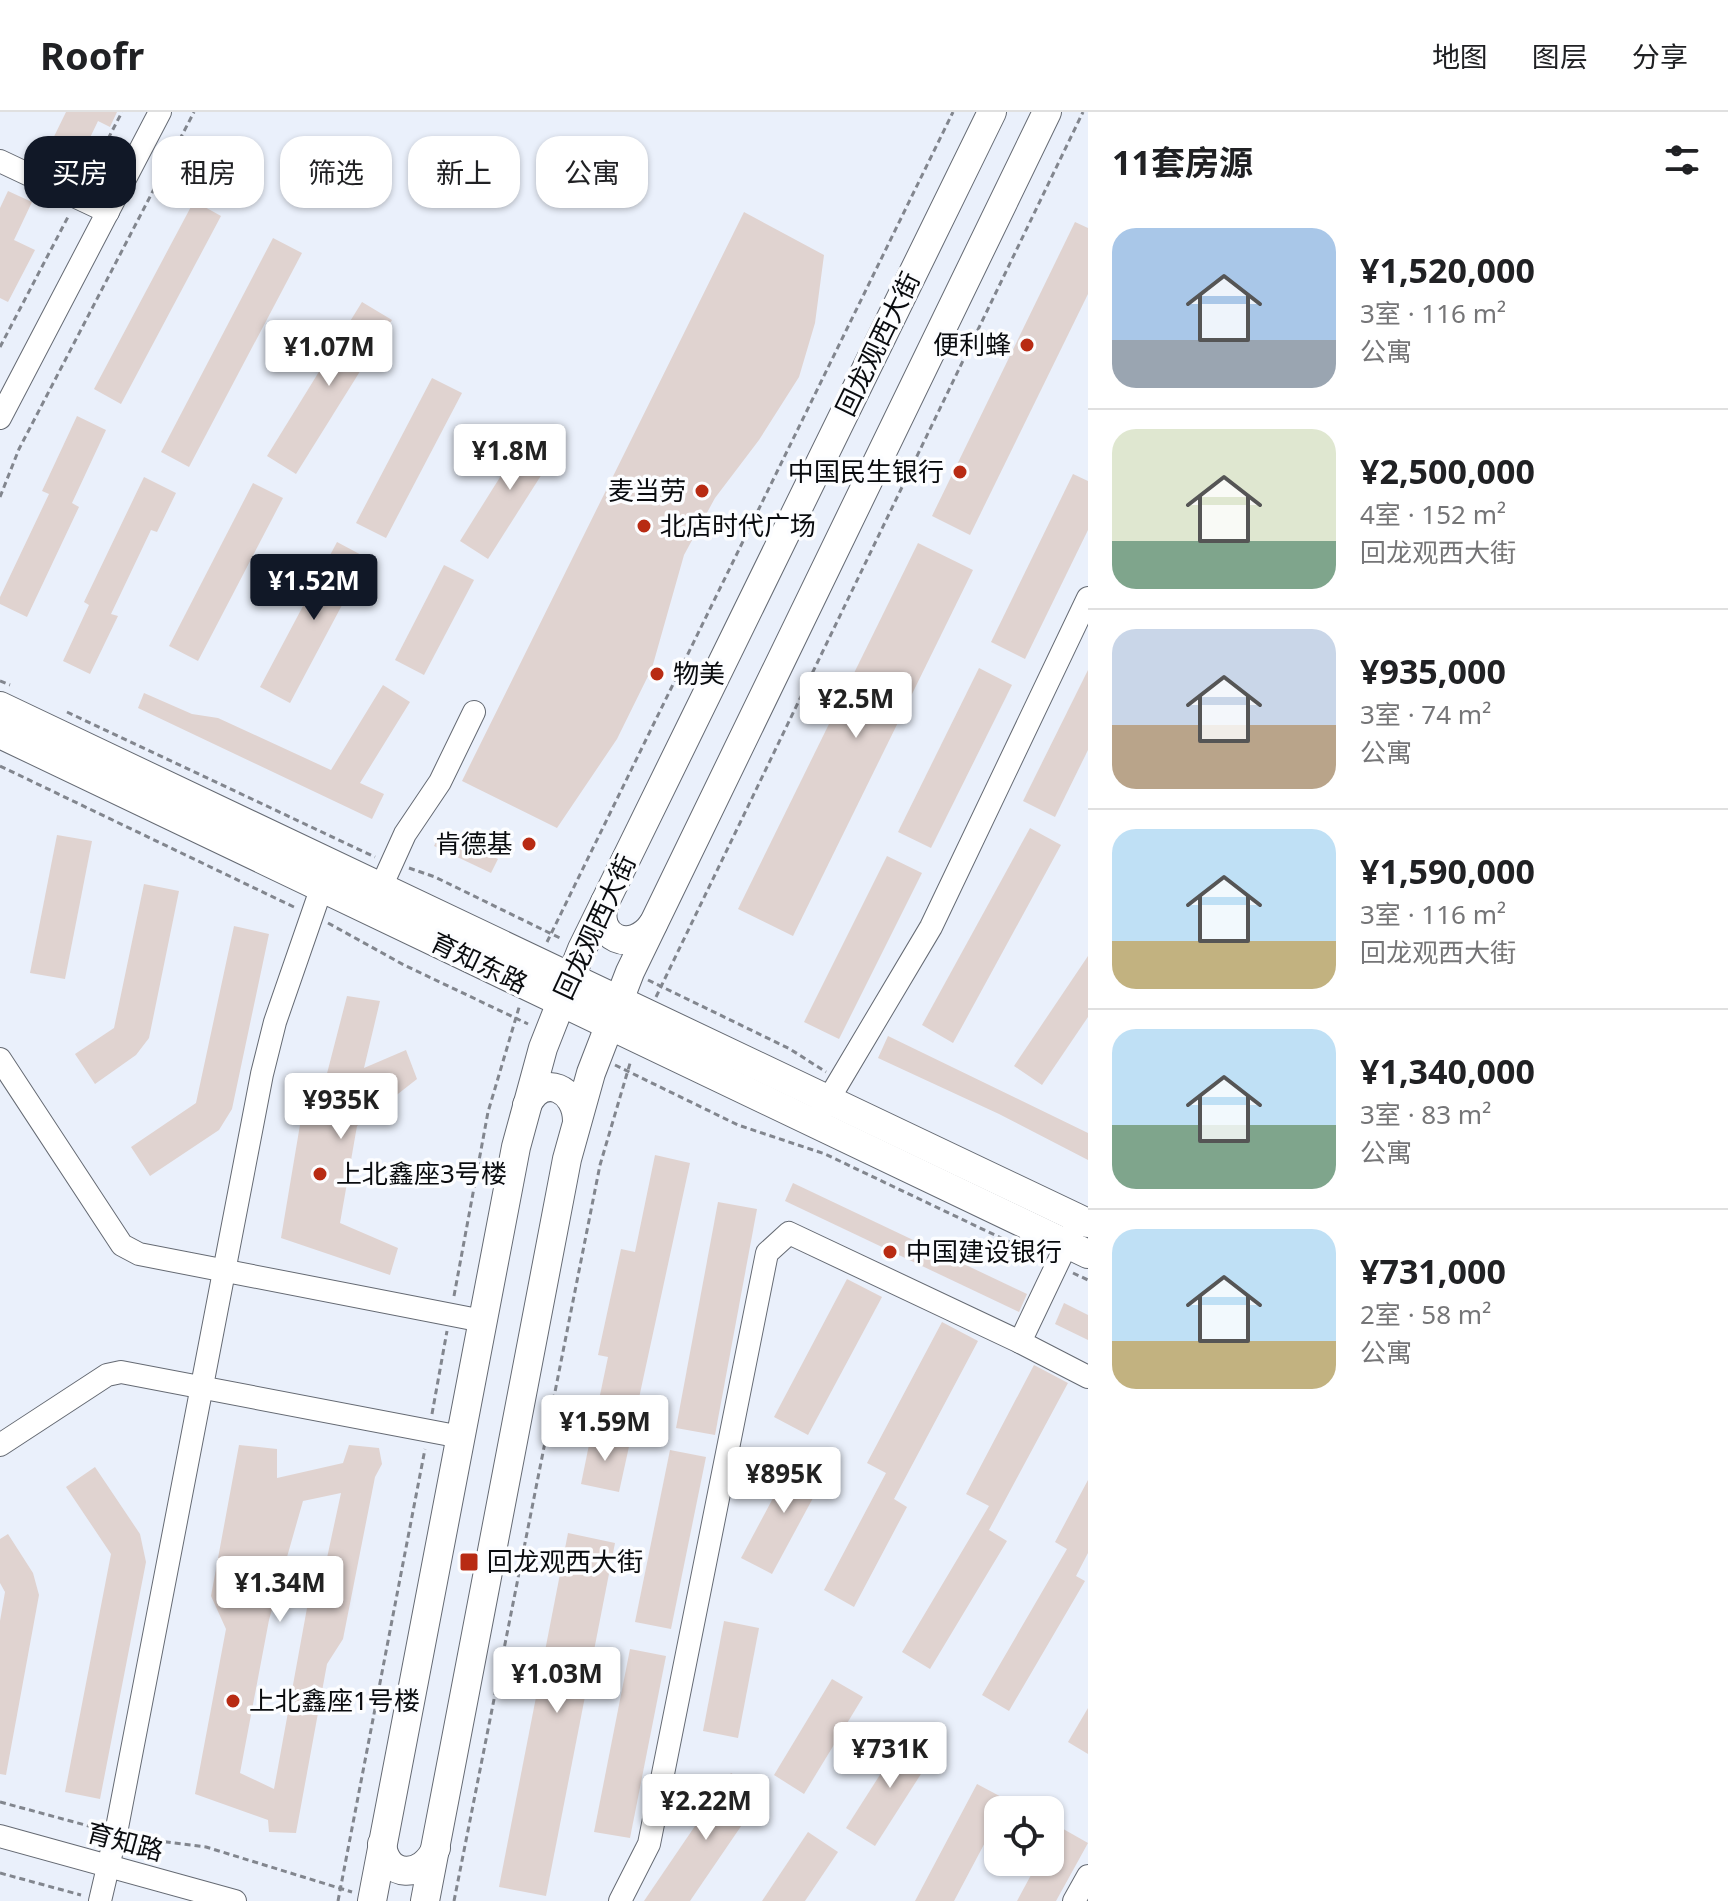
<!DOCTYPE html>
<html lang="zh">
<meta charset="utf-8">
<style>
body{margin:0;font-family:"Noto Sans","Noto Sans SC",sans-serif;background:#f2f2f2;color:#202124;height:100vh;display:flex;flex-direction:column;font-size:30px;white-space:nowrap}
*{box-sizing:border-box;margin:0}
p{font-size:26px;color:#757577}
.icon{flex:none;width:44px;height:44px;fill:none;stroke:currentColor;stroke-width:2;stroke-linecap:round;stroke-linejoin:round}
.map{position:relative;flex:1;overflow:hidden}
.drawer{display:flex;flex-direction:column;background:#fff;width:640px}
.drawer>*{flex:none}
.hud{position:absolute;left:24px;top:24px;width:760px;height:72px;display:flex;gap:16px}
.controls{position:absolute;left:984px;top:1684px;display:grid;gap:16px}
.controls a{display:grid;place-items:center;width:80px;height:80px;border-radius:16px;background:#fff;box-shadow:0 2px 6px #0004;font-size:40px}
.price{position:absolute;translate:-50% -68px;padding:0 18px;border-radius:8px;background:#fff;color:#222;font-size:26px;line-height:52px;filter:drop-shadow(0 2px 4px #0008)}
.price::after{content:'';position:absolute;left:50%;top:48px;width:24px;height:18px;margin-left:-12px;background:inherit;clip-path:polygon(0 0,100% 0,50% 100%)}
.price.on{background:#111827;color:#fff}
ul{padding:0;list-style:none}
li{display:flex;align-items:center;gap:24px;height:200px;padding:0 24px}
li+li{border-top:2px solid #e0e0e0}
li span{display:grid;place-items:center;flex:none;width:224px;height:160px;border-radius:24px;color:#555}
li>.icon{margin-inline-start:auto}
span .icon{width:96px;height:96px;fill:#fffc;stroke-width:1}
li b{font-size:34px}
h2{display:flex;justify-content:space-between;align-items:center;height:96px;padding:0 24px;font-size:34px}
.chip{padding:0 28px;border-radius:24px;background:#fff;box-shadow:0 2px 6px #0004;font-size:28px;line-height:72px}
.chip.on{background:#111827;color:#fff}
header{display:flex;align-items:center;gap:48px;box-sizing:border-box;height:112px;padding:0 40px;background:#fff;border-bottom:2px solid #e0e0e0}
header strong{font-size:38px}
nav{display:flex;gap:44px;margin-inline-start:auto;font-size:28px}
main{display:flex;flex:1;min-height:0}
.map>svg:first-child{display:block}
.building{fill:#e0d3d0;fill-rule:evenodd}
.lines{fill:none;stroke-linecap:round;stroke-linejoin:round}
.minor-casing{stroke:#656a73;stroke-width:24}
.major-casing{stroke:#656a73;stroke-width:30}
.path{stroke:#82868e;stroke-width:3;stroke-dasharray:6 4;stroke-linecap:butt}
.minor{stroke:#fff;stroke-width:22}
.major{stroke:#fff;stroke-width:28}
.poi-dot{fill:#b82b13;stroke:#fcfdff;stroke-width:3}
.labels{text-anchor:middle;stroke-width:7;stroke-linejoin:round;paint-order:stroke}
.street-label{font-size:26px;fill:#0a0c0f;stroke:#fcfdff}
.poi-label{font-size:26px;fill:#0a0c0f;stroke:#fcfdff;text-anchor:start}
</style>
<header>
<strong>Roofr</strong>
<nav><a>地图</a><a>图层</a><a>分享</a></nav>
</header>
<main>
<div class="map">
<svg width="1088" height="1789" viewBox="0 0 1088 1789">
<rect width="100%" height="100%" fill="#eaf0fb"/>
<g class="building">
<polygon points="66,0 117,0 110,15 98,9 75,57 45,43"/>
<polygon points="8,79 32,90 14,128 35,138 8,190 0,186 0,96"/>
<polygon points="194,89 221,104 121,292 94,277"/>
<polygon points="744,100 824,143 815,211 799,265 759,328 715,386 684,443 652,556 617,627 557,716 462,669"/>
<polygon points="1075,110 1088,116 1088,182 970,423 932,404"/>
<polygon points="273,126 302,141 189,355 161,340"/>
<polygon points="362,190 392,208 296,362 267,344"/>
<polygon points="432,266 462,281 386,426 356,411"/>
<polygon points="77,304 106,318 72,391 79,395 27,505 0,492 0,485 49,382 42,379"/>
<polygon points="532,314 561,332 488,447 460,429"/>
<polygon points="1073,362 1088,369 1088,418 1025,547 991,530"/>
<polygon points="144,365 176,381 157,420 151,418 111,502 118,504 90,562 63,549 89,493 84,490"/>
<polygon points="253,371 283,386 198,549 169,534"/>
<polygon points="337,430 367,446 290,591 260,575"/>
<polygon points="918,431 973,458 793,824 738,797"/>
<polygon points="444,453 474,468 424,563 395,548"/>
<polygon points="979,556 1012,573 931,736 898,720"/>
<polygon points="1088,558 1088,638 1055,705 1023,689"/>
<polygon points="383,573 410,590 360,671 384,682 372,707 138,596 144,581 192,602 218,606 331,658"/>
<polygon points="1030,716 1061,733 953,931 922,913"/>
<polygon points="441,720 498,747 491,761 434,734"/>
<polygon points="57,723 92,729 65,867 30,861"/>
<polygon points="887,744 922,761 839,927 804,910"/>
<polygon points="144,772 179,779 149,926 136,943 95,972 75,942 114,916"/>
<polygon points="234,814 269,822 232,997 219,1018 150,1064 131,1035 196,991"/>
<polygon points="1088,844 1088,905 1042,973 1014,954"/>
<polygon points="347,884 380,889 364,956 406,938 417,967 357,1014 340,1111 398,1136 390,1163 281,1126 305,983 323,977"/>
<polygon points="888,924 1088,1021 1088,1048 999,1002 878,946"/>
<polygon points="655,1043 690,1051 634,1309 596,1302 608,1245 598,1243 621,1137 635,1140"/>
<polygon points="793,1071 1027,1182 1019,1200 785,1089"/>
<polygon points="718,1090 757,1097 715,1323 676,1316"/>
<polygon points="847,1167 882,1185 808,1323 774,1305"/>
<polygon points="1064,1191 1088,1203 1088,1228 1055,1212"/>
<polygon points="942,1210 978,1229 894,1387 907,1395 854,1495 824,1478 886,1361 867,1351"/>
<polygon points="1034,1253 1068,1271 989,1418 1007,1429 930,1557 902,1540 989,1394 966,1382"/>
<polygon points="591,1323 630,1330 619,1380 581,1372"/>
<path d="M239 1333 277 1337V1366L343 1351 349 1333 379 1336 382 1352 375 1365 343 1527 327 1552 296 1721 269 1720 268 1708 195 1682 226 1517 211 1484ZM341 1381 322 1469 307 1496 274 1677 240 1661 269 1508 303 1389Z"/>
<polygon points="670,1338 706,1345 671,1517 635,1510"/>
<polygon points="796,1343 827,1360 772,1462 741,1446"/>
<polygon points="95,1355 140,1422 146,1450 100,1687 65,1680 111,1442 66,1375"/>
<polygon points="1088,1368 1088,1441 1076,1464 1085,1469 1009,1599 982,1583 1067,1437 1055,1430"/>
<polygon points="568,1421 615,1431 546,1784 499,1775"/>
<polygon points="8,1422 33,1461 39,1483 6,1663 0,1662 0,1509 5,1480 0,1471 0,1427"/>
<polygon points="724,1509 759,1516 738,1626 703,1619"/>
<polygon points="630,1537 666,1544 630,1726 594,1720"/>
<polygon points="832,1567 863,1585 804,1682 774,1663"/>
<polygon points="1088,1596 1088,1642 1068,1630"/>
<polygon points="906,1622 935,1640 875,1734 846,1716"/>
<polygon points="731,1661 763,1682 690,1789 644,1789"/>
<polygon points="977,1672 1007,1688 1002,1698 998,1698 998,1706 954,1789 915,1789"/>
<polygon points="1058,1714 1088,1731 1056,1789 1017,1789 1038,1750 1050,1750 1050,1728"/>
<polygon points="808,1720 838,1740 805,1789 762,1789"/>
</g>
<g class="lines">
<g class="minor-casing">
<g id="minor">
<polyline points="0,49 108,100"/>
<polyline points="0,306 160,0"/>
<polyline points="381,775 405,722 440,670 474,600"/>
<polyline points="0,947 122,1133 139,1142 483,1209"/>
<polyline points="821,1000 931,815 1088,486"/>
<polyline points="1073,1119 1020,1230 1088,1265"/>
<polyline points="0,1333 107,1263 121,1260 461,1325"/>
<polyline points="0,1724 235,1789"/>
<polyline points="100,1789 116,1721 262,962 275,910 327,760"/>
<polyline points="620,1789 649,1732 767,1141 789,1121 1020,1230"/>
<polyline points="1074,1789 1088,1764"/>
</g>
</g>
<g class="major-casing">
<g id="major">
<polyline points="0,594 1088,1111"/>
<polyline points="0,622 1088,1142"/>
<path d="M605 790C592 826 632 843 653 812"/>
<path d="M527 993C543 960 577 977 577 1009"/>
<path d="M382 1732C386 1767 423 1767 436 1736"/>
<polyline points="372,1789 516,1035 543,936 582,837 992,0"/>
<polyline points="425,1789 567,1047 591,961 630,860 1047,0"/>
</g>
</g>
<g class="path">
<polyline points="85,71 122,0"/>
<polyline points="0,235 69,103"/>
<polyline points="0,385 19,337 194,0"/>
<polyline points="0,569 10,573"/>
<polyline points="67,600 375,745"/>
<polyline points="0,654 296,796"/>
<polyline points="409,756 435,765 562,827"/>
<polyline points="328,811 404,853 528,912"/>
<polyline points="547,830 953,0"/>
<polyline points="648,868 790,937 826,960"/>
<polyline points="656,885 1083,0"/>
<polyline points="615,953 738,1013 825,1042 1041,1145"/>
<polyline points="1073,1161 1088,1168"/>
<polyline points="454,1184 488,1000 520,892"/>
<polyline points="432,1302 447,1219"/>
<polyline points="0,1690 100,1717"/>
<polyline points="135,1726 206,1735 352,1780"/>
<polyline points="0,1761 81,1783"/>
<polyline points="338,1789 425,1337"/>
<polyline points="454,1789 600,1053 631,948"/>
</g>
<use href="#minor" class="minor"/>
<use href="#major" class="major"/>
</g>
<g class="poi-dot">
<circle cx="1027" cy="233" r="8"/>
<circle cx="960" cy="360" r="8"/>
<circle cx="702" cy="379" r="8"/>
<circle cx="644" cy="414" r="8"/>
<circle cx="657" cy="562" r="8"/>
<circle cx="529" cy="732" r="8"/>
<circle cx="320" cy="1062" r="8"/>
<circle cx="890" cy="1140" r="8"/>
<rect x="459" y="1440" width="20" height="20" rx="4"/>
<circle cx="233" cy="1589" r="8"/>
</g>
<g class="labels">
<g class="street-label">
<text transform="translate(878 232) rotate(-64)" y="9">回龙观西大街</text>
<text transform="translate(595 815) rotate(-65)" y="9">回龙观西大街</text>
<text transform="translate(479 851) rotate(26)" y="9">育知东路</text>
<text transform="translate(125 1730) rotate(15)" y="9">育知路</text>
</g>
<g class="poi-label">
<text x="1011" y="242" text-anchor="end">便利蜂</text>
<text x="944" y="369" text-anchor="end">中国民生银行</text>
<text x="686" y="388" text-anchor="end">麦当劳</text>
<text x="660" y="423">北店时代广场</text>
<text x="673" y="571">物美</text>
<text x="513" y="741" text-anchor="end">肯德基</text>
<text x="336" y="1071">上北鑫座3号楼</text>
<text x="906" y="1149">中国建设银行</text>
<text x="487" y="1459">回龙观西大街</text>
<text x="249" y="1598">上北鑫座1号楼</text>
</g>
</g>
</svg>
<div class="controls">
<a><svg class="icon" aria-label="locate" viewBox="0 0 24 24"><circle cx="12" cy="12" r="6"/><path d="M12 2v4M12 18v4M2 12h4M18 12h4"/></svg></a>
</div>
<b class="price" style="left:329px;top:276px">¥1.07M</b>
<b class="price" style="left:510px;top:380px">¥1.8M</b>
<b class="price on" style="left:314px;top:510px">¥1.52M</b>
<b class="price" style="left:856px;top:628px">¥2.5M</b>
<b class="price" style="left:341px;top:1029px">¥935K</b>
<b class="price" style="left:605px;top:1351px">¥1.59M</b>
<b class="price" style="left:784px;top:1403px">¥895K</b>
<b class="price" style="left:280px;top:1512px">¥1.34M</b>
<b class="price" style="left:557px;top:1603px">¥1.03M</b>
<b class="price" style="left:890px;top:1678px">¥731K</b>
<b class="price" style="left:706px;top:1730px">¥2.22M</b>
<div class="hud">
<a class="chip on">买房</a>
<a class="chip">租房</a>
<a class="chip">筛选</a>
<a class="chip">新上</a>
<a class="chip">公寓</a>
</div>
</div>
<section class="drawer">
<h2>11套房源<svg class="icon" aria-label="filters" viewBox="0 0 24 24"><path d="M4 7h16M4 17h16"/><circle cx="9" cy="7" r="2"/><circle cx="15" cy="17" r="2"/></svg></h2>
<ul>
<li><span style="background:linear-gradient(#a9c7e8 70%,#9aa5b1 0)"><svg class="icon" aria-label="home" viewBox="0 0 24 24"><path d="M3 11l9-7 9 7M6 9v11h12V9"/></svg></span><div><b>¥1,520,000</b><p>3室 · 116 m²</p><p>公寓</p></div></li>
<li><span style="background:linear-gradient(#dfe7d0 70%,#7fa58c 0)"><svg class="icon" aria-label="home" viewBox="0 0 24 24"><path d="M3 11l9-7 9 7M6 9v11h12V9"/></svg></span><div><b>¥2,500,000</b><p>4室 · 152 m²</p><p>回龙观西大街</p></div></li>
<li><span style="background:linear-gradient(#c9d6e8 60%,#b9a48a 0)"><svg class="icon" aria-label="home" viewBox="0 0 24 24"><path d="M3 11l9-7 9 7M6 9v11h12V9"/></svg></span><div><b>¥935,000</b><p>3室 · 74 m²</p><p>公寓</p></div></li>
<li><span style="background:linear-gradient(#bfe0f5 70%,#c2b280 0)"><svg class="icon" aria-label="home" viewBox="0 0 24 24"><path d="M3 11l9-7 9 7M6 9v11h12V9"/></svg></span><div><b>¥1,590,000</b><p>3室 · 116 m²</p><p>回龙观西大街</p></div></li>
<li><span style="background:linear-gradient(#bfe0f5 60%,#7fa58c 0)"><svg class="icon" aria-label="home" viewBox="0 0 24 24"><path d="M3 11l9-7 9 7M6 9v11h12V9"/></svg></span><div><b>¥1,340,000</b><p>3室 · 83 m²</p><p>公寓</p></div></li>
<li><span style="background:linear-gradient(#bfe0f5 70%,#c2b280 0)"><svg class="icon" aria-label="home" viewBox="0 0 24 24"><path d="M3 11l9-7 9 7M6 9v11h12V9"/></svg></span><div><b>¥731,000</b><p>2室 · 58 m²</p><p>公寓</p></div></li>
</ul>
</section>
</main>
